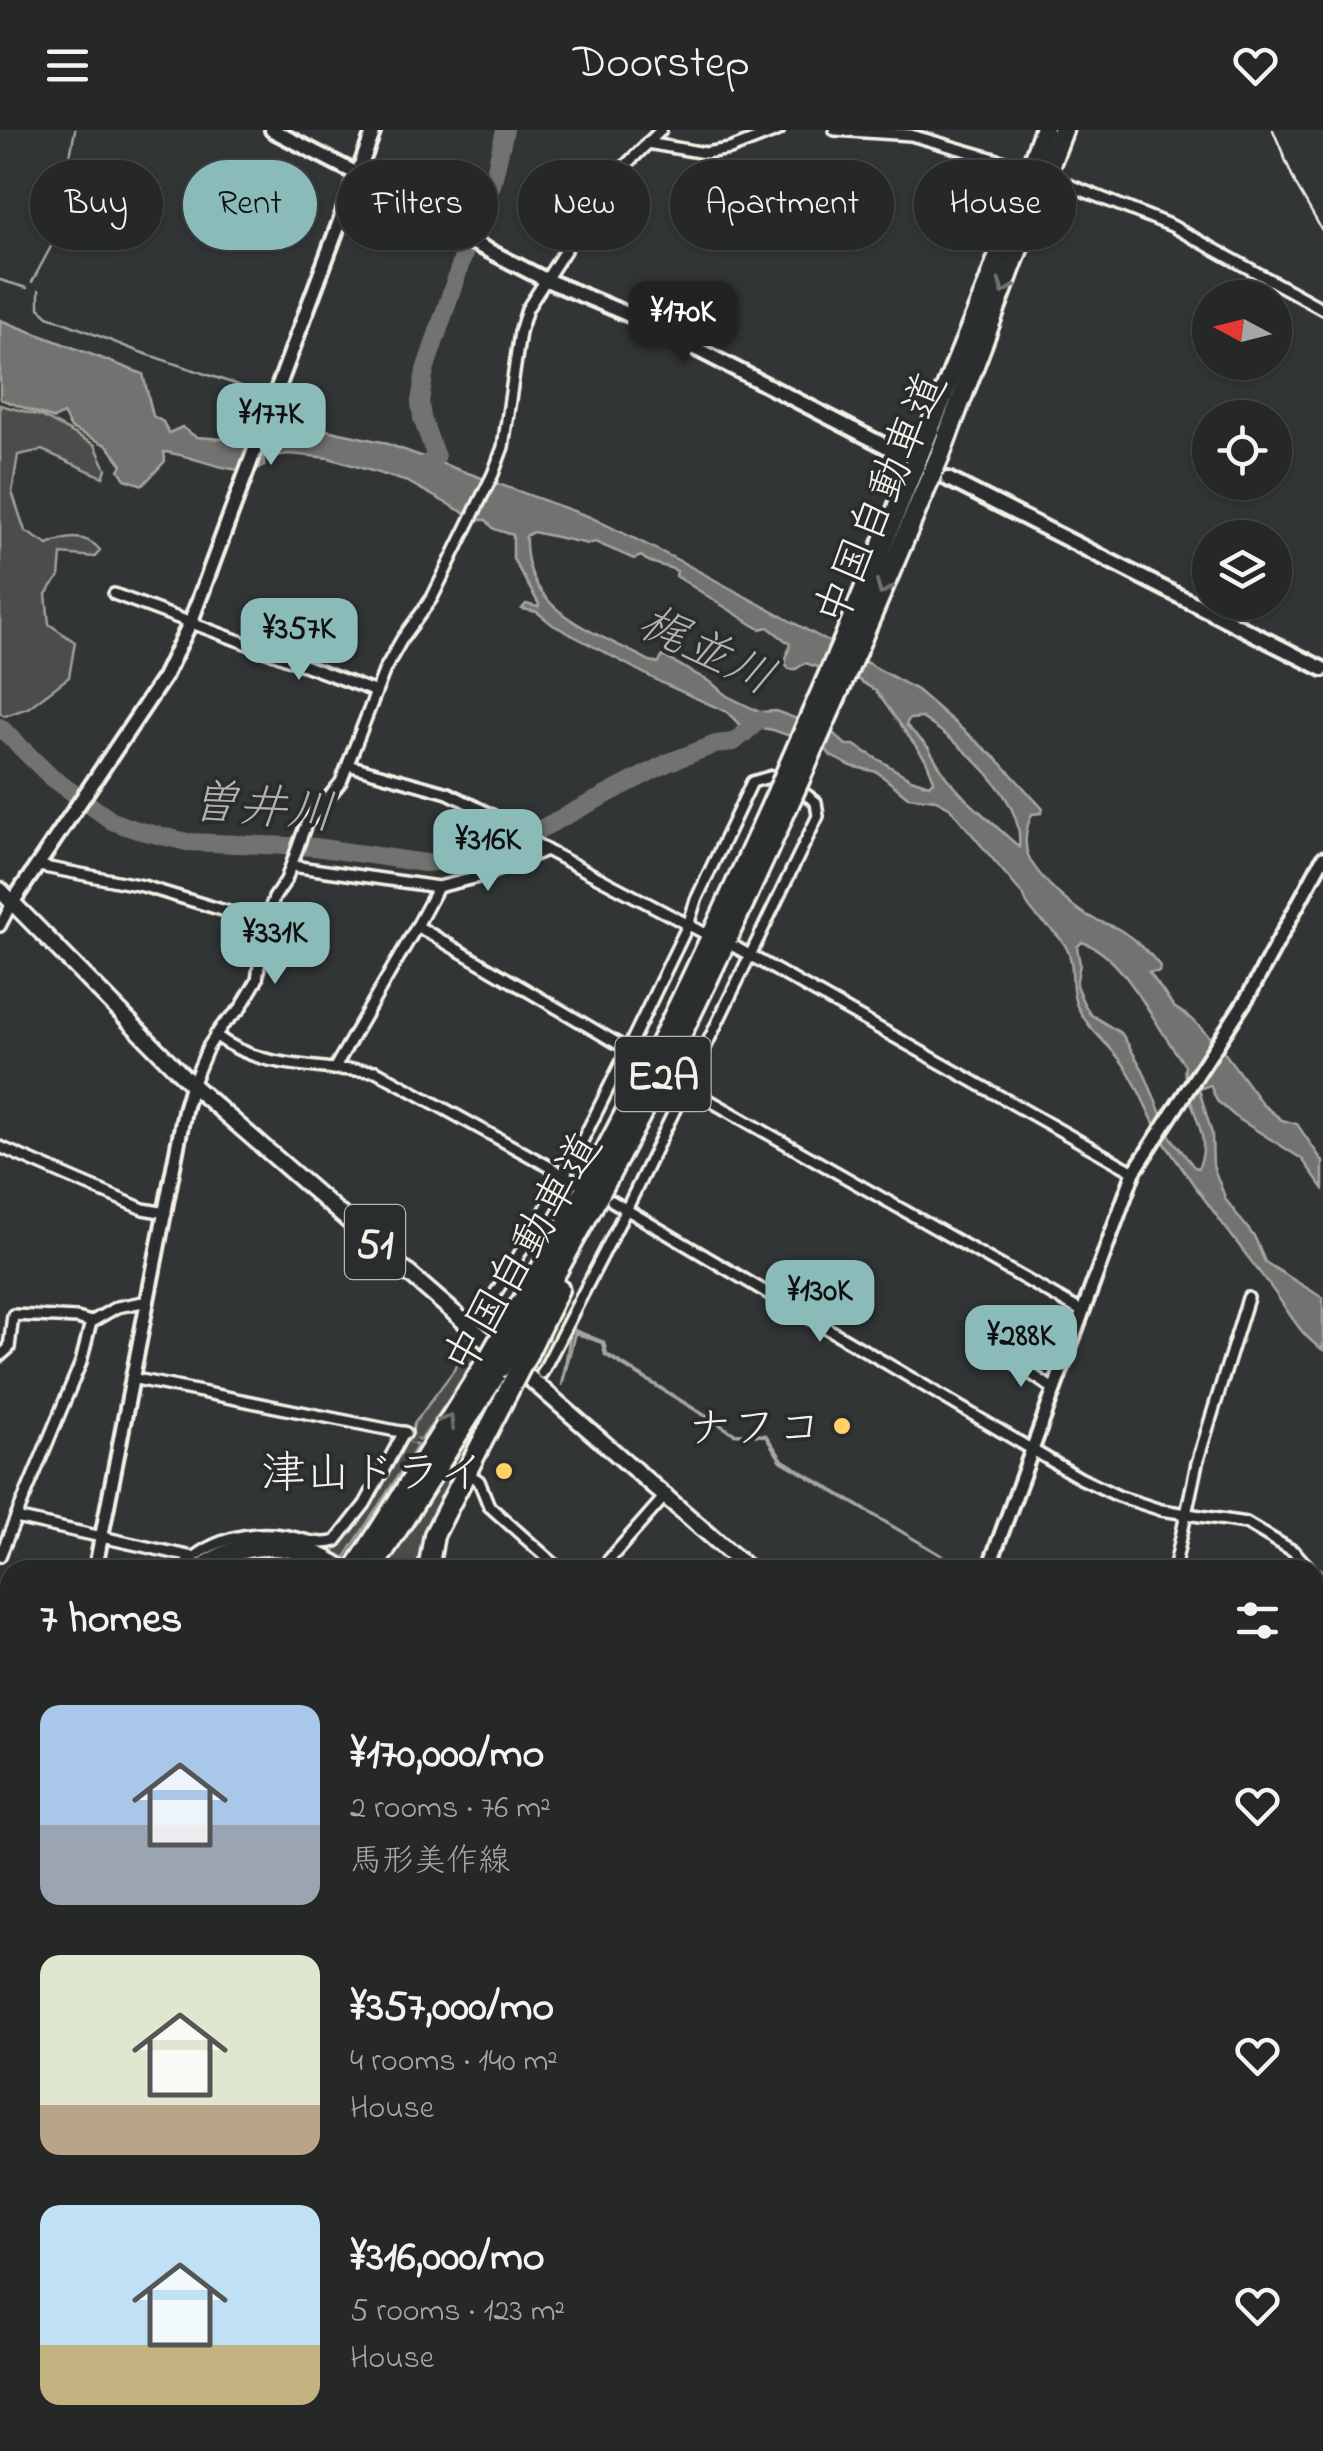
<!DOCTYPE html>
<meta charset="utf-8">
<style>
body{margin:0;font-family:"Indie Flower","Klee One",sans-serif;background:#323434;color:#f1f3f6;height:100vh;display:flex;flex-direction:column;font-size:38px;white-space:nowrap}
*{box-sizing:border-box;margin:0}
p{font-size:32px;color:#a4a6a8}
.icon{flex:none;width:55px;height:55px;fill:none;stroke:currentColor;stroke-width:2;stroke-linecap:round;stroke-linejoin:round}
.map{position:relative;flex:1;overflow:hidden}
.side{position:absolute;left:0px;top:1430px;width:1325px;height:892px;display:flex;flex-direction:column;background:#262828;border-radius:30px 30px 0 0;box-shadow:0 2px 8px #0004,0 0 0 2px #424445}
.side>*{flex:none}
.top-card{position:absolute;left:30px;top:30px;width:1265px;height:90px;display:flex;gap:20px}
.needle{width:65px;rotate:277deg}
.tools{position:absolute;left:1192px;top:150px;display:grid;gap:20px}
.tools a{display:grid;place-items:center;width:100px;height:100px;border-radius:50%;background:#262828;box-shadow:0 2px 8px #0004,0 0 0 2px #424445;font-size:50px}
.price{position:absolute;translate:-50% -85px;padding:0 22px;border-radius:20px;background:#8bbbb9;color:#111;font-size:32px;line-height:65px;filter:drop-shadow(0 2px 5px #0008)}
.price::after{content:'';position:absolute;left:50%;top:60px;width:30px;height:22px;margin-left:-15px;background:inherit;clip-path:polygon(0 0,100% 0,50% 100%)}
.price.active{background:#222;color:#fff}
ul{padding:0;list-style:none}
li{display:flex;align-items:center;gap:30px;height:250px;padding:0 40px}
li span{display:grid;place-items:center;flex:none;width:280px;height:200px;border-radius:20px;color:#555}
li>.icon{margin-inline-start:auto}
span .icon{width:120px;height:120px;fill:#fffc;stroke-width:1}
li b{font-size:42px}
h2{display:flex;justify-content:space-between;align-items:center;height:120px;padding:0 40px;font-size:42px}
.pill{padding:0 35px;border-radius:45px;background:#262828;box-shadow:0 2px 8px #0004,0 0 0 2px #424445;font-size:35px;line-height:90px}
.pill.active{background:#8bbbb9;color:#111}
header{display:flex;justify-content:space-between;align-items:center;height:130px;padding:0 40px;background:#262828;font-size:45px;font-weight:600}
.map>svg:first-child{display:block}
.green{fill:#4b4d4c;stroke:#a09f9a;stroke-width:2.5}
.water{fill:#727370;stroke:#a6a5a0;stroke-width:2.5;fill-rule:evenodd}
.lines{fill:none;stroke-linecap:round;stroke-linejoin:round}
.stream{stroke:#a6a5a0;stroke-width:2.5}
.river{stroke:#727370;stroke-width:18}
.minor-tunnel{stroke:#4f5150;stroke-width:9;stroke-dasharray:9 4.5;stroke-linecap:butt}
.minor-casing{stroke:#f4f1e8;stroke-width:16}
.tertiary-casing{stroke:#f4f1e8;stroke-width:19}
.secondary-casing{stroke:#f4f1e8;stroke-width:20}
.primary-casing{stroke:#f4f1e8;stroke-width:21}
.motorway-casing{stroke:#f4f1e8;stroke-width:25}
.minor{stroke:#2a2d2e;stroke-width:9}
.tertiary{stroke:#2a2d2e;stroke-width:11}
.secondary{stroke:#2a2d2e;stroke-width:12}
.primary{stroke:#2a2d2e;stroke-width:14}
.motorway{stroke:#2a2d2e;stroke-width:18}
.rail{stroke:#f4f1e8;stroke-width:2.5}
.motorway-bridge-casing{stroke:#f4f1e8;stroke-width:25;stroke-linecap:butt}
.motorway-bridge{stroke:#2a2d2e;stroke-width:18}
.oneway{stroke:#71726f}
.poi-dot{fill:#ffd166;stroke:#2a2d2e;stroke-width:4}
.labels{text-anchor:middle;stroke-width:8;stroke-linejoin:round;paint-order:stroke}
.shield{fill:#2a2d2e;stroke:#b7b6b0;stroke-width:2.5}
.shield-label{font-size:42px;font-weight:bold;fill:#f4f1e8}
.street-label{font-size:45px;fill:#f4f1e8;stroke:#2a2d2e}
.poi-label{font-size:45px;fill:#f4f1e8;stroke:#2a2d2e;text-anchor:end}
.water-label{font-size:48px;font-style:italic;fill:#b3b2ac;stroke:#2a2d2e}
</style>
<header><svg class="icon" aria-label="menu" viewBox="0 0 24 24"><path d="M4 6h16M4 12h16M4 18h16"/></svg>Doorstep<svg class="icon" aria-label="heart" viewBox="0 0 24 24"><path d="M12 20l-8-8c-3-5 5-10 8-4 3-6 11-1 8 4z"/></svg></header>
<div class="map">
<svg width="1323" height="2321" viewBox="0 0 1323 2321">
<rect width="100%" height="100%" fill="#323535"/>
<filter id="ink" filterUnits="userSpaceOnUse"><feTurbulence type="fractalNoise" baseFrequency=".01" numOctaves="2"/><feDisplacementMap in="SourceGraphic" scale="20" xChannelSelector="R" yChannelSelector="G"/><feConvolveMatrix kernelMatrix="1 2 1 2 8 2 1 2 1" color-interpolation-filters="sRGB"/></filter>
<g filter="url(#ink)">
<g class="green">
<path d="M0 275 41 286 95 315 106 339 103 347 42 320 18 325 12 362 25 401 48 415C65 407 86 403 100 420L95 427 61 424 59 447 46 464 49 494 75 512 69 547 28 578 5 586 0 583Z"/>
<polygon points="470,1218 481,1224 420,1311 412,1303 414,1294"/>
<polygon points="500,1258 422,1440 383,1440 496,1262"/>
<path d="M405 1309 418 1315 340 1435 293 1413 185 1440C230 1398 279 1412 336 1414Z"/>
<polygon points="263,1430 293,1433 310,1440 227,1440"/>
<polygon points="10,1947 10,2140 0,2138 0,1958"/>
<polygon points="509,2313 509,2321 191,2321 187,2313"/>
</g>
<g class="water">
<path d="M0 190 143 244 153 286 163 292 169 303 182 297 196 307 238 310 247 299 253 300 265 313H273L279 308 267 297 269 291 287 305 322 299 382 312 590 387 682 432 917 560 1000 632 1043 679 1041 683 1032 684C1027 695 1024 709 1027 722 1033 743 1072 779 1092 788 1101 793 1110 794 1120 800 1136 810 1149 822 1160 836L1159 842H1149L1174 877 1192 889 1224 922 1263 975 1282 990 1297 994 1323 1032V1058L1302 1029 1237 988 1217 971 1210 955 1199 959 1212 1004 1213 1036 1226 1070 1255 1108 1265 1132 1323 1168V1220C1299 1205 1287 1178 1270 1156 1235 1110 1199 1064 1166 1015 1150 990 1141 960 1124 935 1109 914 1088 900 1077 876 1068 856 1077 837 1066 817 1055 796 1030 788 1024 766L949 677 936 670 908 667 877 642 851 636 831 626 825 618 773 600 739 594 727 582 662 553 553 495 537 482 522 479 526 474 538 477 539 474 513 429V405L494 399 486 390H477L408 352 329 328 290 324 264 327V336C234 349 195 325 164 322L165 331 143 355 125 349 119 340 122 335 108 316 71 298 63 284 54 289 0 269ZM533 402 588 414 595 412 634 429 641 426C652 436 664 434 677 441L676 446 753 495 760 499 768 497 790 514 785 533 789 539H796L805 533 857 549 876 561 926 630 934 650 929 655 911 649 854 615H846L832 602 776 581 760 582 727 566 712 553 663 526 658 533 650 531C593 500 523 483 526 406ZM922 588C960 613 1025 667 1019 717L968 671 946 647 928 617 906 595 909 589ZM1082 812C1127 827 1155 898 1185 935 1180 971 1216 1003 1198 1038L1194 1037 1170 1006 1143 940 1122 904 1090 884 1083 872 1076 855 1080 834 1077 817Z"/>
<polygon points="687,964 580,1179 574,1193 574,1200 604,1212 607,1224 734,1303 766,1305 783,1330 966,1440 781,1331 765,1306 734,1304 605,1225 602,1213 575,1203 562,1256 572,1191"/>
</g>
<g class="lines">
<g class="stream">
<polyline points="0,150 27,158"/>
<polyline points="32,152 54,111 75,0"/>
<polyline points="39,160 39,178 48,186 137,221 247,258"/>
<polyline points="111,1414 143,1421"/>
</g>
<g class="river">
<polyline points="419,340 436,327 422,288 420,272 425,240 464,124 492,55 505,0"/>
<polyline points="0,597 51,647 112,691 137,700 187,712 315,717 425,733 485,728 667,633 716,614 734,612 760,590"/>
</g>
<polyline class="minor-tunnel" points="408,1305 466,1343"/>
<g class="minor-casing">
<g id="minor">
<polyline points="835,0 911,5 1019,36"/>
<polyline points="647,13 705,23 730,19 779,0"/>
<polyline points="1059,51 1172,96 1323,179"/>
<polyline points="114,464 376,562"/>
<polyline points="348,635 448,663 492,685 546,720 704,803"/>
<polyline points="39,736 143,756 265,793"/>
<polyline points="292,736 438,757"/>
<polyline points="0,796 12,773"/>
<polyline points="417,796 438,757 483,746 546,720"/>
<polyline points="735,817 1134,1042"/>
<path d="M215 905C252 933 290 934 334 939"/>
<polyline points="192,955 208,917 222,896 240,879 257,850 265,793 274,768 286,750 306,694 341,652 385,539 402,509 432,468 493,344 503,317 520,202 527,179 610,51 661,0"/>
<polyline points="686,957 1083,1182"/>
<polyline points="0,1017 143,1079 166,1083"/>
<polyline points="577,1052 376,941 334,939 417,796 627,919"/>
<polyline points="612,1071 1080,1348 1118,1366 1161,1380 1246,1393 1295,1422 1311,1440"/>
<path d="M481 1185C563 1063 623 927 688 795L696 770 752 652 773 646 783 650"/>
<polyline points="0,1226 9,1218 13,1185 77,1188 91,1192"/>
<polyline points="1009,1229 1055,1260"/>
<polyline points="542,1243 626,1080 818,686 816,672 797,658"/>
<polyline points="131,1248 406,1303"/>
<polyline points="469,1344 479,1351 489,1376 561,1440"/>
<polyline points="16,1388 192,1427"/>
<polyline points="0,1426 81,1232 91,1192 117,1177 148,1171"/>
<path d="M181 1440C204 1412 246 1400 281 1405 299 1407 318 1417 336 1411L365 1374 404 1302"/>
<polyline points="600,1440 667,1364"/>
<polyline points="1174,1440 1197,1333 1248,1168"/>
<polyline points="1315,1444 1323,1453"/>
<polyline points="1315,1469 1323,1460"/>
<polyline points="1315,1592 1323,1592"/>
<polyline points="0,1645 10,1647"/>
<polyline points="1315,1667 1323,1680"/>
<polyline points="1315,1744 1323,1736"/>
<polyline points="1315,1938 1323,1938"/>
<polyline points="0,2225 10,2227"/>
<polyline points="1315,2272 1323,2274"/>
</g>
</g>
<g class="tertiary-casing">
<g id="tertiary">
<polyline points="95,1440 185,978 192,955"/>
<polyline points="988,1440 1134,1042 1249,865 1323,728"/>
<polyline points="0,1723 10,1708"/>
<polyline points="941,2321 943,2312"/>
</g>
</g>
<g class="secondary-casing">
<g id="secondary">
<polyline points="272,0 375,53 462,107 544,149 634,187 903,325"/>
<polyline points="948,349 1323,539"/>
<polyline points="12,773 164,547 191,491 374,0"/>
</g>
</g>
<g class="primary-casing">
<g id="primary">
<polyline points="0,760 192,955 750,1440"/>
<polyline points="1315,2025 1323,2035"/>
</g>
</g>
<g class="motorway-casing">
<g id="motorway">
<polyline points="844,509 988,155 1044,0"/>
<polyline points="858,517 940,325 1063,0"/>
<path d="M503 1203C608 1029 696 844 779 658"/>
<path d="M515 1214C620 1037 709 853 793 665"/>
<polyline points="528,1223 559,1159"/>
<path d="M201 1440C244 1406 298 1410 342 1440"/>
<polyline points="354,1440 488,1229"/>
<polyline points="372,1440 500,1238"/>
<polyline points="428,1440 434,1405 513,1252"/>
<polyline points="0,1900 10,1888"/>
<polyline points="0,1926 10,1915"/>
</g>
</g>
<use href="#minor" class="minor"/>
<use href="#tertiary" class="tertiary"/>
<use href="#secondary" class="secondary"/>
<use href="#primary" class="primary"/>
<use href="#motorway" class="motorway"/>
<polyline class="rail" points="1273,0 1296,55 1323,102"/>
<g class="motorway-bridge-casing">
<g id="motorway-bridge">
<polyline points="779,658 844,509"/>
<polyline points="793,665 858,517"/>
<polyline points="488,1229 503,1203"/>
<polyline points="500,1238 515,1214"/>
<polyline points="513,1252 528,1223"/>
</g>
</g>
<use href="#motorway-bridge" class="motorway-bridge"/>
</g>
<defs><path id="oneway-chevron" d="M-2-3.5L2.5 0L-2 3.5" fill="none" stroke-width="1.6" stroke-linecap="round" stroke-linejoin="round" transform="scale(2.5)"/></defs>
<g class="oneway">
<use href="#oneway-chevron" transform="translate(1005 157) rotate(111)"/>
<use href="#oneway-chevron" transform="translate(883 458) rotate(113)"/>
<use href="#oneway-chevron" transform="translate(448 1291) rotate(-58)"/>
</g>
</g>
<g class="poi-dot">
<circle cx="842" cy="1296" r="10"/>
<circle cx="504" cy="1341" r="10"/>
</g>
<g class="labels">
<g class="shield">
<rect x="615.5" y="907" width="95" height="74" rx="8"/>
<rect x="345" y="1075" width="60" height="74" rx="8"/>
</g>
<g class="shield-label">
<text x="663" y="959">E2A</text>
<text x="375" y="1127">51</text>
</g>
<g class="street-label">
<text transform="translate(879 368) rotate(-67)" y="16">中国自動車道</text>
<text transform="translate(521 1122) rotate(-60)" y="16">中国自動車道</text>
</g>
<g class="poi-label">
<text x="822" y="1312">ナフコ</text>
<text x="484" y="1357">津山ドライ</text>
</g>
<g class="water-label">
<text transform="translate(708 518) rotate(26)" y="17">梶並川</text>
<text transform="translate(263 675) rotate(5)" y="17">曽井川</text>
</g>
</g>
</svg>
<div class="tools">
<a><svg class="needle" viewBox="-14 -14 28 28"><path d="M0-13l5 13h-10z" fill="#e53935"/><path d="M0 13l5-13h-10z" fill="#a4a6a8"/></svg></a>
<a><svg class="icon" aria-label="locate" viewBox="0 0 24 24"><circle cx="12" cy="12" r="6"/><path d="M12 2v4M12 18v4M2 12h4M18 12h4"/></svg></a>
<a><svg class="icon" aria-label="layers" viewBox="0 0 24 24"><path d="M12 4l9 5-9 5-9-5zM3 14l9 5 9-5"/></svg></a>
</div>
<b class="price active" style="left:683px;top:236px">¥170K</b>
<b class="price" style="left:271px;top:338px">¥177K</b>
<b class="price" style="left:299px;top:553px">¥357K</b>
<b class="price" style="left:488px;top:764px">¥316K</b>
<b class="price" style="left:275px;top:857px">¥331K</b>
<b class="price" style="left:820px;top:1215px">¥130K</b>
<b class="price" style="left:1021px;top:1260px">¥288K</b>
<div class="top-card">
<a class="pill">Buy</a>
<a class="pill active">Rent</a>
<a class="pill">Filters</a>
<a class="pill">New</a>
<a class="pill">Apartment</a>
<a class="pill">House</a>
</div>
<section class="side">
<h2>7 homes<svg class="icon" aria-label="filters" viewBox="0 0 24 24"><path d="M4 7h16M4 17h16"/><circle cx="9" cy="7" r="2"/><circle cx="15" cy="17" r="2"/></svg></h2>
<ul>
<li><span style="background:linear-gradient(#a9c7e8 60%,#9aa5b1 0)"><svg class="icon" aria-label="home" viewBox="0 0 24 24"><path d="M3 11l9-7 9 7M6 9v11h12V9"/></svg></span><div><b>¥170,000/mo</b><p>2 rooms · 76 m²</p><p>馬形美作線</p></div><svg class="icon" aria-label="heart" viewBox="0 0 24 24"><path d="M12 20l-8-8c-3-5 5-10 8-4 3-6 11-1 8 4z"/></svg></li>
<li><span style="background:linear-gradient(#dfe7d0 75%,#b9a48a 0)"><svg class="icon" aria-label="home" viewBox="0 0 24 24"><path d="M3 11l9-7 9 7M6 9v11h12V9"/></svg></span><div><b>¥357,000/mo</b><p>4 rooms · 140 m²</p><p>House</p></div><svg class="icon" aria-label="heart" viewBox="0 0 24 24"><path d="M12 20l-8-8c-3-5 5-10 8-4 3-6 11-1 8 4z"/></svg></li>
<li><span style="background:linear-gradient(#bfe0f5 70%,#c2b280 0)"><svg class="icon" aria-label="home" viewBox="0 0 24 24"><path d="M3 11l9-7 9 7M6 9v11h12V9"/></svg></span><div><b>¥316,000/mo</b><p>5 rooms · 123 m²</p><p>House</p></div><svg class="icon" aria-label="heart" viewBox="0 0 24 24"><path d="M12 20l-8-8c-3-5 5-10 8-4 3-6 11-1 8 4z"/></svg></li>
</ul>
</section>
</div>
